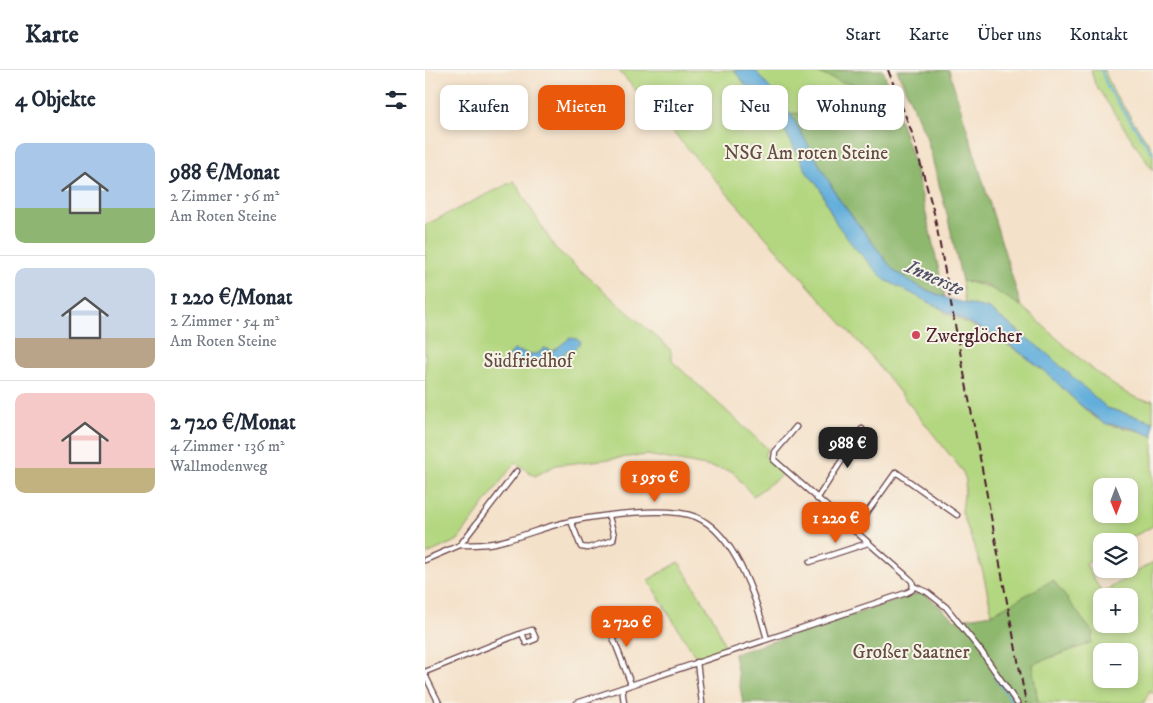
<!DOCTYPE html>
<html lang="de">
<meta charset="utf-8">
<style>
body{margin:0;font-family:"IM FELL DW Pica",serif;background:#f2f2f3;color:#1f2937;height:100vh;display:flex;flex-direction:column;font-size:19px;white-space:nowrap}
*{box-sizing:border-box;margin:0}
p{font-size:16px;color:#747a83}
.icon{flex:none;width:28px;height:28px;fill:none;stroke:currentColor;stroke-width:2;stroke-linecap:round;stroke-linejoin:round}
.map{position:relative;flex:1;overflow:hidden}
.drawer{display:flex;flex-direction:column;background:#fff;width:425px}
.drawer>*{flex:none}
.guide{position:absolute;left:15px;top:15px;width:475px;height:45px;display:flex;gap:10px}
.needle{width:32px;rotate:179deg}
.controls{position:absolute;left:668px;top:408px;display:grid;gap:10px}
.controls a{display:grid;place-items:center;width:45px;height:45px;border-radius:10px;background:#fff;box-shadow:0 2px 8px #0003;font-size:25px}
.price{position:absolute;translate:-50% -42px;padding:0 11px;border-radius:10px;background:#ea580c;color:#fff;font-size:16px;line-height:32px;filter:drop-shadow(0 1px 2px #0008)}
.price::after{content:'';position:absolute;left:50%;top:30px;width:15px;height:11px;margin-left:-8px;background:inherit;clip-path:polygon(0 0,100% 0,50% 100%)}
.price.current{background:#222;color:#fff}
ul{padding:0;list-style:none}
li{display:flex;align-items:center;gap:15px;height:125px;padding:0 15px}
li+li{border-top:1px solid #e0e1e3}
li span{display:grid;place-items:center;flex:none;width:140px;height:100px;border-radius:10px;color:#555}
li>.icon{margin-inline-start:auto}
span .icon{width:60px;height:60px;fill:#fffc;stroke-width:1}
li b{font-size:21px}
h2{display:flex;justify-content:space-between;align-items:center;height:60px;padding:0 15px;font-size:21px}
.chip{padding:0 18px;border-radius:10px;background:#fff;box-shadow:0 2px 8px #0003;font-size:18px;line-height:45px}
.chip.current{background:#ea580c;color:#fff}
header{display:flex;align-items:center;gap:30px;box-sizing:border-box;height:70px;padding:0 25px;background:#fff;border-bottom:1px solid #e0e1e3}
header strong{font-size:24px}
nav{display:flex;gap:28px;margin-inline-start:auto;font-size:18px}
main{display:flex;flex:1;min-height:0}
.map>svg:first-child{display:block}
.green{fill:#b3d780;stroke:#7e7b56;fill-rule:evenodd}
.forest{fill:#8eb86e;stroke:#6c6c4c}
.water{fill:#62aedb;stroke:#566683}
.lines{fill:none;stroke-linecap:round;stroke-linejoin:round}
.stream{stroke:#62aedb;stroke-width:2}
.minor-casing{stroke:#643c43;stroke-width:7}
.minor{stroke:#fff;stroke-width:4.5}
.rail{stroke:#4a1f2b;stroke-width:2;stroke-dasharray:8 4;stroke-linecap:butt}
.poi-dot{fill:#d1495b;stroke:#f7f3e8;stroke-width:2}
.labels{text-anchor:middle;stroke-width:4;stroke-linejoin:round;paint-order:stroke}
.park-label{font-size:19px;fill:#644d40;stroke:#f7f3e8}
.poi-label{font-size:19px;fill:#4a1f2b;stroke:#f7f3e8;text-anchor:start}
.water-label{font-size:20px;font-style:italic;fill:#525169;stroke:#f7f3e8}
</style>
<header>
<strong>Karte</strong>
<nav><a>Start</a><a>Karte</a><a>Über uns</a><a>Kontakt</a></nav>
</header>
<main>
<section class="drawer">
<h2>4 Objekte<svg class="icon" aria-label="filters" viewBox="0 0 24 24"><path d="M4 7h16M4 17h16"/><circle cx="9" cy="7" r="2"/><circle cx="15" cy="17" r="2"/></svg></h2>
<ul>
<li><span style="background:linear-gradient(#a9c7e8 65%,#8fb573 0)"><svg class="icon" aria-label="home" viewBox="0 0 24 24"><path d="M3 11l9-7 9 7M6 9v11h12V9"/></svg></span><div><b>988 €/Monat</b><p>2 Zimmer · 56 m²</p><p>Am Roten Steine</p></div></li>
<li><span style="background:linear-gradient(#c9d6e8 70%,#b9a48a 0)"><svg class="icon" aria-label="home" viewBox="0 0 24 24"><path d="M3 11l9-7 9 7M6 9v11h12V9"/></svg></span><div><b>1 220 €/Monat</b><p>2 Zimmer · 54 m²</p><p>Am Roten Steine</p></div></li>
<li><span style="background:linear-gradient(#f6c9c9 75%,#c2b280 0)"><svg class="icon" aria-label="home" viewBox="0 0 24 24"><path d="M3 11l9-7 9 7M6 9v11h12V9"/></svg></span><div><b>2 720 €/Monat</b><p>4 Zimmer · 136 m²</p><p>Wallmodenweg</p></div></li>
</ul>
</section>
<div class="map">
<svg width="728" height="633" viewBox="0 0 728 633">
<rect width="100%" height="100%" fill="#f7f3e8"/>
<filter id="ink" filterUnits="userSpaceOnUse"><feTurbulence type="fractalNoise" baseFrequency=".02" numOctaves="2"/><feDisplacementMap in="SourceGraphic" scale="10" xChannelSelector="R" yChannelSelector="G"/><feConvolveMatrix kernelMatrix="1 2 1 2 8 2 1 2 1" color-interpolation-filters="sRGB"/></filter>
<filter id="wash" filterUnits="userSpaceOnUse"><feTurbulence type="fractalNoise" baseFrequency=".0096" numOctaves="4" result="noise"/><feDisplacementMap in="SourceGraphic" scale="20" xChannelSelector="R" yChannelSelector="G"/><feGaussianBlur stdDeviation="1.12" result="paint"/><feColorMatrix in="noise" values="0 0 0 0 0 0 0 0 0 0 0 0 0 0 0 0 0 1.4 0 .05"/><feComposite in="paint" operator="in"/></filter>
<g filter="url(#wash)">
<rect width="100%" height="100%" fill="#f4e1c9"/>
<g class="green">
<path d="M193 0H438L445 17 448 18 451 26V35L515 212 519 242C556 260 591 276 621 303 640 319 656 339 676 351 689 359 713 358 728 366V456L700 471H676V485L661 494 677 523 728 492V624L725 620 719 633H613L607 594 666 573 581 537 567 544 558 502 537 442 541 410 537 400 444 284ZM676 416H704V444H676ZM676 526H704V554H676ZM676 581H704V609H676Z"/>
<polygon points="666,0 679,0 688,21 728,80 728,101 670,14"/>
<polygon points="89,111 130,178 245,279 248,292 343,379 339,385 360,403 328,426 307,401 222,385 131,395 110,406 90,392 33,470 0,485 0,155"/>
<path d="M537 211C560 215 577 221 596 236 620 255 699 338 728 330V352L682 338 595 262 564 239 540 233Z"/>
<polygon points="254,492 290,551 301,579 272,589 223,510"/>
</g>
<g class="forest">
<path d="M385 0H458L490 96 520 227 497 218 469 201 414 129 365 43 443 47C452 37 455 30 448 18L416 12Z"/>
<polygon points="472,0 524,0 596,236 559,214 537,211 521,140 501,66"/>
<polygon points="628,510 668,563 666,573 607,594 613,633 318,633 309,584 498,522 530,550 567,544"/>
</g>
<g class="water">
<polygon points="309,0 330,0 365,43 414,129 469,201 497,218 524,229 564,239 620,282 682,338 728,352 728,366 707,358 678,353 652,332 621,302 578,270 460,210 429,177 411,153 394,117 383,104 352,46 329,26"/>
<path d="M145 268 152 269 155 273 149 279 141 281 135 290 108 292 95 299C88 296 85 294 84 286L89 280C100 282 111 289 119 278L128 281Z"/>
</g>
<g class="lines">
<g class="stream">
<polyline points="676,0 683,18 728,84"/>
<polyline points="568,605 588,633"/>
</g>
</g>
</g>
<g filter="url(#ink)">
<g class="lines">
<g class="minor-casing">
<g id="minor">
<polyline points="371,357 350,382 349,390 478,503 487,511 488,516 502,522 521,537 556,581 592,633"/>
<polyline points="392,429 437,359"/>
<polyline points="146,451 156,477 163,478 188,470 189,465 184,447"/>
<polyline points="429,461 471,402 532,445"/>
<path d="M35 475C46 475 58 475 69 473 95 468 120 456 146 451 177 445 243 436 271 447 310 463 332 531 342 569"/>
<polyline points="0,490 35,475 92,401"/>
<polyline points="385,492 443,473"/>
<polyline points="272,592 277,633"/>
<polyline points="0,602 97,563 107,560 111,569 101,573 97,563"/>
<polyline points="0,605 14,633"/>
<polyline points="206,614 185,560 216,551"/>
<polyline points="197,618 199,633"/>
<polyline points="152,633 481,523 487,520 488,516"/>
</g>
</g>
<use href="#minor" class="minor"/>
<polyline class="rail" points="463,0 487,63 509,143 601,633"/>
</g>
</g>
<circle class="poi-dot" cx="491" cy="265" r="5"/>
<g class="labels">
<g class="park-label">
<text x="381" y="89">NSG Am roten Steine</text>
<text x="103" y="297">Südfriedhof</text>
<text x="486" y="588">Großer Saatner</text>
</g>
<g class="poi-label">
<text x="501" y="272">Zwerglöcher</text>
</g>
<g class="water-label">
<text transform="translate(510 207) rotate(24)" y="7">Innerste</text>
</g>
</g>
</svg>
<div class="controls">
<a><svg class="needle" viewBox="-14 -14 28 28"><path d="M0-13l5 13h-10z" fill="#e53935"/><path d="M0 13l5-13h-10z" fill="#747a83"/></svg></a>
<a><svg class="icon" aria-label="layers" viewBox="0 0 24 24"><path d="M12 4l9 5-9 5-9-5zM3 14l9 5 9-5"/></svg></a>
<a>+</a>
<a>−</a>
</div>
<b class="price current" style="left:423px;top:399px">988 €</b>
<b class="price" style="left:230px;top:433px">1 950 €</b>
<b class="price" style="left:411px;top:474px">1 220 €</b>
<b class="price" style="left:202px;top:578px">2 720 €</b>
<div class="guide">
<a class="chip">Kaufen</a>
<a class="chip current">Mieten</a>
<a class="chip">Filter</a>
<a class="chip">Neu</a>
<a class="chip">Wohnung</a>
</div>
</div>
</main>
